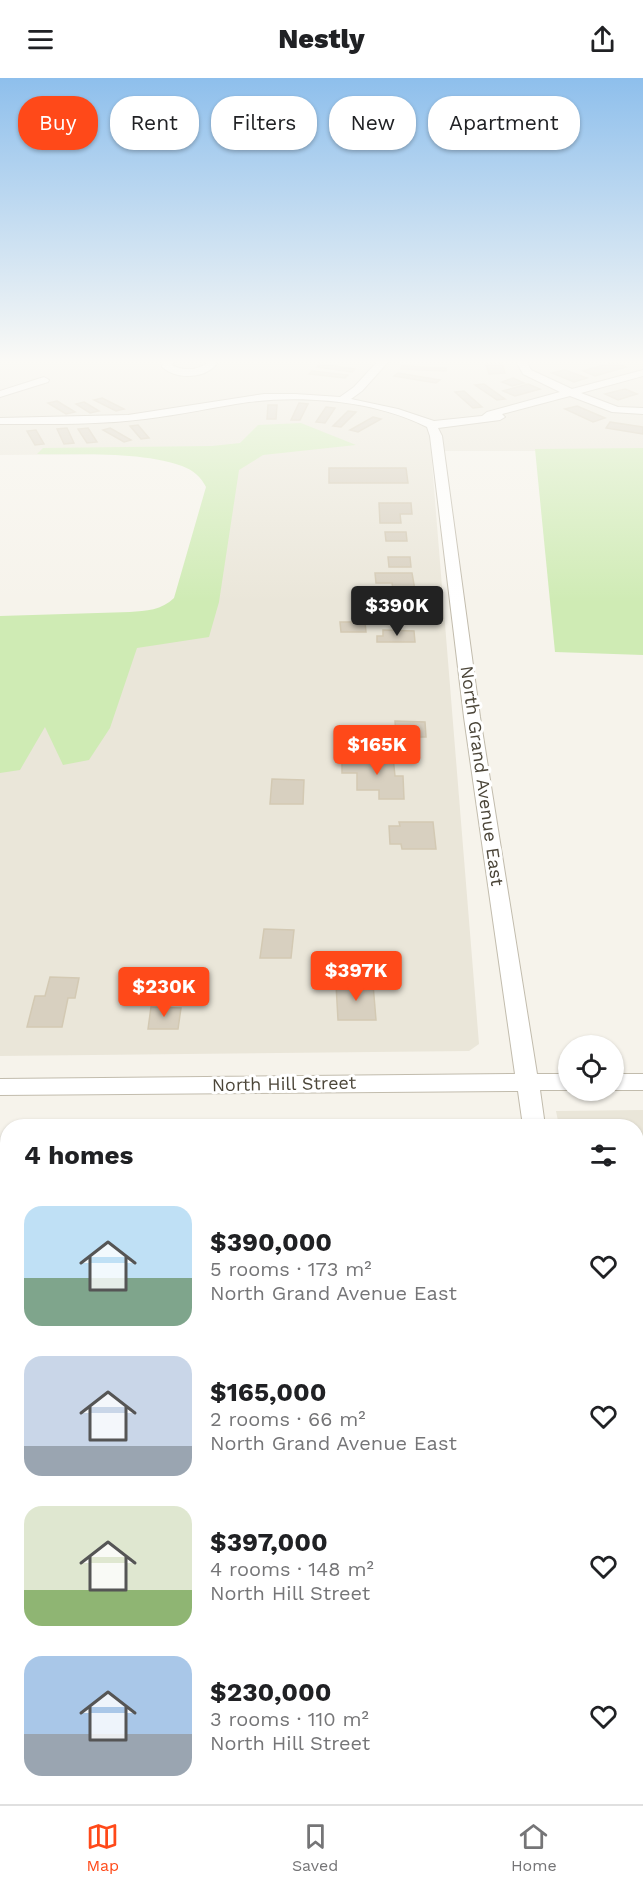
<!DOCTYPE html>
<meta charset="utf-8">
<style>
body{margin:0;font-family:"Work Sans",sans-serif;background:#f2f2f2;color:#202124;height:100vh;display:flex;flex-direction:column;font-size:22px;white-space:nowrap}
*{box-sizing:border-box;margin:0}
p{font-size:20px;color:#757577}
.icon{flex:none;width:33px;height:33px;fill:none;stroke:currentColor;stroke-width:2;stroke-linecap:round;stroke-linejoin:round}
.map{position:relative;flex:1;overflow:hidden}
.side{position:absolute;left:0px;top:1041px;width:644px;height:686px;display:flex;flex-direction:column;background:#fff;border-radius:24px 24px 0 0;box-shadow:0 2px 4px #0004}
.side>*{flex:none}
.guide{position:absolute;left:18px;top:18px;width:608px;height:54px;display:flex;gap:12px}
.fabs{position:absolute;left:558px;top:957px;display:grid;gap:12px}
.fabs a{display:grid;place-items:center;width:66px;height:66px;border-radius:50%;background:#fff;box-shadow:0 2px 4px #0004;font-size:30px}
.price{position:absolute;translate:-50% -51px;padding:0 14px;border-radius:6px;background:#ff4919;color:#fff;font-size:20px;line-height:39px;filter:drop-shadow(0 2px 3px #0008)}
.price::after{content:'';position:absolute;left:50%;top:36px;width:18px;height:14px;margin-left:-9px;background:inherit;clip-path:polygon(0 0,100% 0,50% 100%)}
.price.on{background:#222;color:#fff}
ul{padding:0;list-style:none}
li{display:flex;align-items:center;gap:18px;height:150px;padding:0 24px}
li span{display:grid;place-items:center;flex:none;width:168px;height:120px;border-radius:18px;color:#555}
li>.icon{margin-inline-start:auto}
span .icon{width:72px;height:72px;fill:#fffc;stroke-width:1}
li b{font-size:26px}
h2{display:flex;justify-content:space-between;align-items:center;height:72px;padding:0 24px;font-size:26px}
.tag{padding:0 21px;border-radius:24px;background:#fff;box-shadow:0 2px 4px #0004;font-size:21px;line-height:54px}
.tag.on{background:#ff4919;color:#fff}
header{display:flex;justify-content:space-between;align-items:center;height:78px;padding:0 24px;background:#fff;font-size:27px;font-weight:800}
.menu{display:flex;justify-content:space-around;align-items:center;height:84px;border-top:2px solid #e0e0e0;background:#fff;font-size:16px;color:#757577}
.menu a{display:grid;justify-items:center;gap:3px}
.menu .on{color:#ff4919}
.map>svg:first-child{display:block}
.residential{fill:#eae6d9}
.green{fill:#cfebb4}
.building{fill:#d8d0c0;stroke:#d3c9b3;stroke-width:1.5}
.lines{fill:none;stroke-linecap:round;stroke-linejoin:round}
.minor-casing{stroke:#c2bcad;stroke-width:2}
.minor{fill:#fff;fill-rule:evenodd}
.labels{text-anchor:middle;stroke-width:6;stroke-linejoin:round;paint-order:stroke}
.street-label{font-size:18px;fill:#4b4538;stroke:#fff}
</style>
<header><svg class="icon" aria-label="menu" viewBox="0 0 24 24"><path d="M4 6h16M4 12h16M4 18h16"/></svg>Nestly<svg class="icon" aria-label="share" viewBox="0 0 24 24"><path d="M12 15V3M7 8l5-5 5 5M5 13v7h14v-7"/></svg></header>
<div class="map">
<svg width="643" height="1726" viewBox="0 0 643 1726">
<rect width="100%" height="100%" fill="#f6f3eb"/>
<g class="residential">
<polygon points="0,283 643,283 643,373 431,373 479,966 469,973 0,978 0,641 101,563 194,557 240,375 0,377"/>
<polygon points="643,1032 643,1553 636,1511 636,1048 559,1048 556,1033"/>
</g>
<g class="green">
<path d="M301 345 356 367 263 377 239 392 219 524 209 559 137 570 110 650 89 682 63 687 45 649 20 692 0 695V538L130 534C146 533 162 532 174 520L206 409C201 399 193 392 182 388 140 373 81 377 37 376L43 370 212 368 240 365 258 347Z"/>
<polygon points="643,370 643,577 555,574 535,371"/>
</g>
<g class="building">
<polygon points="485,283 501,283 505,295 489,296"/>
<polygon points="615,284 626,289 595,298 583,293"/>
<polygon points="320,286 355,291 352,294 317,289"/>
<polygon points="402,288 446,290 446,293 401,291"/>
<polygon points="565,292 587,300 574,304 552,295"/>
<polygon points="312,293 348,297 345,300 309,296"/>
<polygon points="398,295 440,302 436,305 394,298"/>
<polygon points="513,300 524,305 512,308 502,304"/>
<polygon points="484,306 505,321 497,322 475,307"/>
<polygon points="528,306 540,311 515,318 503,313"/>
<polygon points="625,311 637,316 618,322 605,316"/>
<polygon points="464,313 482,329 473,330 455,314"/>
<polygon points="102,320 124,331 116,333 94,322"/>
<polygon points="57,323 75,334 66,336 48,325"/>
<polygon points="84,324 99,333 90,335 76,326"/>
<polygon points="299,325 308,326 300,342 291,342"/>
<polygon points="268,327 277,327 276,341 267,341"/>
<polygon points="577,328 605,340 593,344 565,331"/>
<polygon points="326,329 335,330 325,345 316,344"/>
<polygon points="348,333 356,334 341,349 333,348"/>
<polygon points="373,339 381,341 358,354 350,352"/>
<polygon points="610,344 643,349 643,356 606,350"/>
<polygon points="138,347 149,360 141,361 130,348"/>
<polygon points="67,350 74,365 64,366 57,351"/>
<polygon points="88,350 97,364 87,365 78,351"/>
<polygon points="110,350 131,362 124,364 103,352"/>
<polygon points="36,352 44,366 35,367 27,353"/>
<polygon points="329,390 406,390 408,405 329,405"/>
<polygon points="379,425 411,425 412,436 400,436 401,445 380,445"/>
<polygon points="385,454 406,454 407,463 386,463"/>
<polygon points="388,479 410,479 411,489 389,489"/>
<polygon points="375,495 412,495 415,512 393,512 392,505 376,505"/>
<polygon points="340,544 365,544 366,554 341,554"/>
<polygon points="383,552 414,553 415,564 377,564 377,558 383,558"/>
<polygon points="395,643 425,644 426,659 396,659"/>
<polygon points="357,679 393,679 395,698 403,698 404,721 379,721 379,712 357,712 357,695 342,695 342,684 357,684"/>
<polygon points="272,701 304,702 303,726 270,726"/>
<polygon points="399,744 433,744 436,771 402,771 401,766 390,766 389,748 400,748"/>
<polygon points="264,851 294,852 291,880 260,880"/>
<polygon points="50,899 79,900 75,920 68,920 62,949 27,949 35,918 45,918"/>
<polygon points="336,906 373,906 376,942 338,942"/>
<polygon points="151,929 181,930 178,951 148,951"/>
<rect x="636" y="1123" width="7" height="50"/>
</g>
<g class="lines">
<g class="minor-casing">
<g id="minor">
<path d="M175 283 171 287C184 293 196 293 207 285L205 283H215L217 286C204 301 177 302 162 289L164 283Z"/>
<path d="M378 283H389L362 313 351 321 398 331 434 343 482 338 487 334 560 314 523 296 516 283H526L531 292 572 311 643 292V298L581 315 618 329 643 330V336L612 334 570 318 502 336 505 339 500 342 438 350 442 358 480 639 537 996H568V1012H540L545 1048H523L518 1013 0 1017V1001L515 996 464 639 430 358 427 349C375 323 306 317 249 324 214 329 180 337 145 341 97 347 49 346 0 346V340L128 337 264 316H295L340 319 354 309Z"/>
<polygon points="44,299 49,302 48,304 0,319 0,313"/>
<rect x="614" y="996" width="29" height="16"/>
<polygon points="643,1267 643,1291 636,1292 636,1268"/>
<polygon points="636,1712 640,1726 606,1726 605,1719 636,1719"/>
</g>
</g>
<use href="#minor" class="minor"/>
</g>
<linearGradient id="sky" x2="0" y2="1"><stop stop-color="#8ebfec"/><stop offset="0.54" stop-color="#fbfaf6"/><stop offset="1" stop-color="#fbfaf6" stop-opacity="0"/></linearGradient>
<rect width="643" height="525" fill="url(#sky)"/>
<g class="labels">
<g class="street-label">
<text transform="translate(482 698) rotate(82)" y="6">North Grand Avenue East</text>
<text transform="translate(284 1006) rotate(-1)" y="6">North Hill Street</text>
</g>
</g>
</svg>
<div class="fabs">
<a><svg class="icon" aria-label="locate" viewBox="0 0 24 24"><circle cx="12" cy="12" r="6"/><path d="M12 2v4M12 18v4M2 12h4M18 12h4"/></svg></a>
</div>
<b class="price on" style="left:397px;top:559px">$390K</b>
<b class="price" style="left:377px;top:698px">$165K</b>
<b class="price" style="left:356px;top:924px">$397K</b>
<b class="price" style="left:164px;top:940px">$230K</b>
<div class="guide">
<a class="tag on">Buy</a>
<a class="tag">Rent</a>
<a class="tag">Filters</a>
<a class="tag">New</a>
<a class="tag">Apartment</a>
</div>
<section class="side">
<h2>4 homes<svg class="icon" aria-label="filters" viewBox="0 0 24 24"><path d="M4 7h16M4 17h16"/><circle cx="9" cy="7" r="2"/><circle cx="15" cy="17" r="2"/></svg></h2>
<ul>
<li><span style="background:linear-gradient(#bfe0f5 60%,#7fa58c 0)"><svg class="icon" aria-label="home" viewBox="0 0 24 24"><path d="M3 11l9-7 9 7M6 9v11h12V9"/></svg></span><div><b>$390,000</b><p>5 rooms · 173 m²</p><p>North Grand Avenue East</p></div><svg class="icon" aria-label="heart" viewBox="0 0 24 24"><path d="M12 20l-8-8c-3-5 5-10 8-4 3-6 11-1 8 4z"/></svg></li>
<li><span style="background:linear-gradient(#c9d6e8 75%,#9aa5b1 0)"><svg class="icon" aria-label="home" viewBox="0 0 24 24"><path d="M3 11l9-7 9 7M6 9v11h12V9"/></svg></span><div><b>$165,000</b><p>2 rooms · 66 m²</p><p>North Grand Avenue East</p></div><svg class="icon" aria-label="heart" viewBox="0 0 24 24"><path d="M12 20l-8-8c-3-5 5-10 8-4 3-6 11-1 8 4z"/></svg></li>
<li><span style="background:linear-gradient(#dfe7d0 70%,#8fb573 0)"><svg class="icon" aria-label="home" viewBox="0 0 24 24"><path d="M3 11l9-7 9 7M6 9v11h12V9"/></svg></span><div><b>$397,000</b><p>4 rooms · 148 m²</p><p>North Hill Street</p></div><svg class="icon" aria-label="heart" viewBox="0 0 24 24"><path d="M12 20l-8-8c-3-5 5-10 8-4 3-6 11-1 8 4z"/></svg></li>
<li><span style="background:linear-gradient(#a9c7e8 65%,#9aa5b1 0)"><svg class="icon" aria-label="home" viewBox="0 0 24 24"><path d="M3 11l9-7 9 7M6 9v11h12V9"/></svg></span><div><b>$230,000</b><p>3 rooms · 110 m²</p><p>North Hill Street</p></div><svg class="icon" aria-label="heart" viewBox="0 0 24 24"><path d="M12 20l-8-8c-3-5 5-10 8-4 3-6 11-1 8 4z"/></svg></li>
</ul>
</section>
</div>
<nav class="menu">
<a class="on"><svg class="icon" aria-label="map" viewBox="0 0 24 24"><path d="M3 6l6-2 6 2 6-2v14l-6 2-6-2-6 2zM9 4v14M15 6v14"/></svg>Map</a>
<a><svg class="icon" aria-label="saved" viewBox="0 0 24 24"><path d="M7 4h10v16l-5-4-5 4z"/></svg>Saved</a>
<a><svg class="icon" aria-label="home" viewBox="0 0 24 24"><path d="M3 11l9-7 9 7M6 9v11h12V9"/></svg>Home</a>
</nav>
